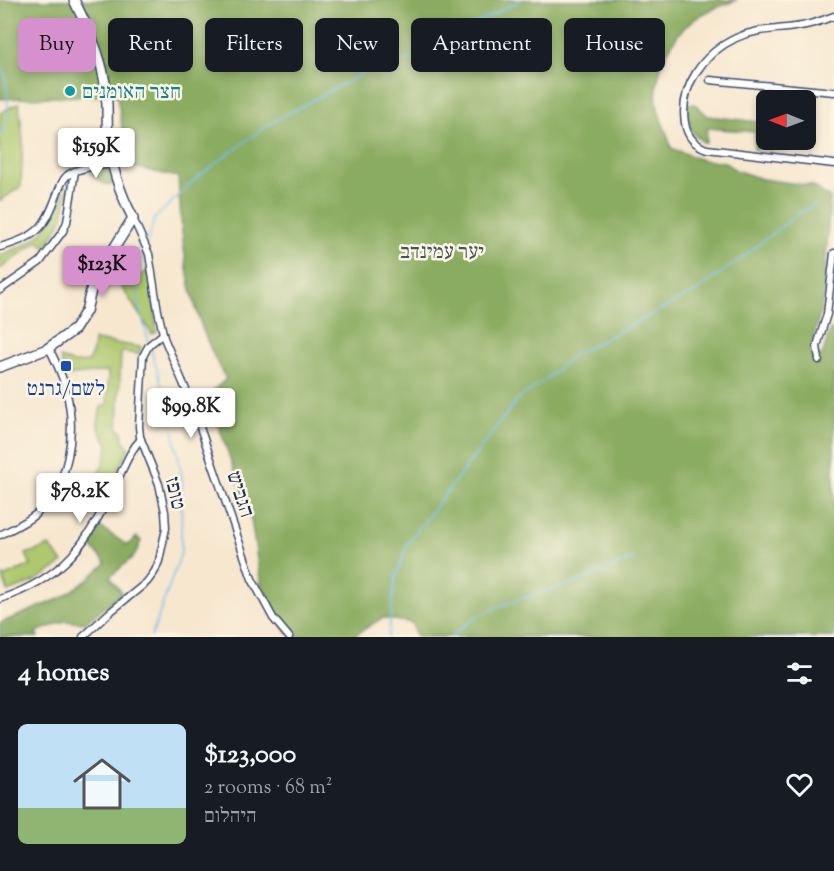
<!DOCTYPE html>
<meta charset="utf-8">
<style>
body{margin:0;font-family:"Sorts Mill Goudy","Frank Ruhl Libre",serif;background:#242831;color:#f1f3f6;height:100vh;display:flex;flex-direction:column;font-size:22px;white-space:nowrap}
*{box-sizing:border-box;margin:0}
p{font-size:20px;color:#9ea1a6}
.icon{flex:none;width:33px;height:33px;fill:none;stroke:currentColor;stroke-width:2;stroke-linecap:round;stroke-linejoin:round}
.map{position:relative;height:637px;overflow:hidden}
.drawer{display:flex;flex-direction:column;background:#171b24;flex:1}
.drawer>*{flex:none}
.hud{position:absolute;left:18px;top:18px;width:798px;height:54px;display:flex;gap:12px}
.needle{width:39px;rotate:271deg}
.tools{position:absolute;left:756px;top:90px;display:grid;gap:12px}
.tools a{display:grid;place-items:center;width:60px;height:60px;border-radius:9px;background:#171b24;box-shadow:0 3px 9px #0003;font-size:30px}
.price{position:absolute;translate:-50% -51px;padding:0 14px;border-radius:6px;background:#fff;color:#222;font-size:20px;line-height:39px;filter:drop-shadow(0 2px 3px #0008)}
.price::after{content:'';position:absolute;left:50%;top:36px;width:18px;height:14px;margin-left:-9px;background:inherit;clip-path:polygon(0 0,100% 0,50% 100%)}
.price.on{background:#d690ce;color:#111}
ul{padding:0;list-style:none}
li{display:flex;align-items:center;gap:18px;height:150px;padding:0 18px}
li+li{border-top:2px solid #363941}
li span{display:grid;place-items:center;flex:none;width:168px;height:120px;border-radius:9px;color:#555}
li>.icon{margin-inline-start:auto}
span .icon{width:72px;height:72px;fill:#fffc;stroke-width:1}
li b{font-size:26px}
h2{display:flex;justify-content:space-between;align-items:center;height:72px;padding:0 18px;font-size:26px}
.tag{padding:0 21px;border-radius:9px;background:#171b24;box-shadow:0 3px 9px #0003;font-size:21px;line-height:54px}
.tag.on{background:#d690ce;color:#111}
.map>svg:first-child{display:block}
.green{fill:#adc86e;stroke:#647c66;stroke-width:1.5}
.forest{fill:#8aac61;stroke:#526e60;stroke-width:1.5}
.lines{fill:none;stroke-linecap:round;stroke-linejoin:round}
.stream{stroke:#72beec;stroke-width:1.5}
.street-casing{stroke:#3c4b6f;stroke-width:9}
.secondary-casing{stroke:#3c4b6f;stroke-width:12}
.street{stroke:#fff;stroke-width:6}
.secondary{stroke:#fff;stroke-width:9}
.culture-dot{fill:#0f9aa8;stroke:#fcf5e5;stroke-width:2}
.transit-dot{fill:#1a4fb4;stroke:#fcf5e5;stroke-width:2}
.labels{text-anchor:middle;stroke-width:5;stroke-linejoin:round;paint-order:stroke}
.culture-label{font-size:21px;fill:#0d838f;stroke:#fcf5e5;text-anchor:start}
.park-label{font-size:21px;fill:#405562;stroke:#fcf5e5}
.transit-label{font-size:21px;fill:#164399;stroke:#fcf5e5}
.street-label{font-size:21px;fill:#1b2f5e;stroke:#fcf5e5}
</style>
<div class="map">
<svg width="834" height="637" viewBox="0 0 834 637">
<rect width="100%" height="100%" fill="#fcf5e5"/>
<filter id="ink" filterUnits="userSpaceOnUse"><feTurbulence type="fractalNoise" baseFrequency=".0167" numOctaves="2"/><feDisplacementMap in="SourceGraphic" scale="12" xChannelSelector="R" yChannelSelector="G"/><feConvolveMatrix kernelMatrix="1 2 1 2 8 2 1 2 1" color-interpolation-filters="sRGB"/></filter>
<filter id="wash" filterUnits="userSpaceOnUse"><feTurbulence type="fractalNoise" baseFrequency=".008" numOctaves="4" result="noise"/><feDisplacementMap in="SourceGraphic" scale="24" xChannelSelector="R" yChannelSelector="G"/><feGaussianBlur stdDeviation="1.35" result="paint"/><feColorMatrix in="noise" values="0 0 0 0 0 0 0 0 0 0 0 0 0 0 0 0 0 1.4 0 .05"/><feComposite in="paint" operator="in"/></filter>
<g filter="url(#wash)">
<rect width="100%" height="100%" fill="#f7e7cf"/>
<g class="green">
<polygon points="19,103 23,140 21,186 0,201 0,113"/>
<path d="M69 184C64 213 64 223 45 247L38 241 0 269V255C48 238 48 227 69 184Z"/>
<polygon points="150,270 157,332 152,334 121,286"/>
<path d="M94 340 141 347 139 354 121 352 118 429 122 431 123 440 129 448 97 513 87 500C92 480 107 465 108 444 96 425 96 430 101 407L107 404 108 371 66 376 60 358 74 363 88 362 93 351Z"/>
<path d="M49 546 63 562C47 576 28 585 8 592L3 577 31 565 26 554Z"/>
</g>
<g class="forest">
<path d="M0 0H737C722 6 704 11 691 22 669 39 653 76 657 104 659 120 668 132 671 148L702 160 725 162 735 170 762 179 813 186 830 198 823 302 813 340 818 356H822L830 330H834V637H416L412 623 382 618 352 637H293L286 631 262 592 251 519 208 395 226 379C187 311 183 253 178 177L128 166 117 95 0 99Z"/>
<path d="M687 104H695L708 116 766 123V140H789L788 151 754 149 755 132 707 128 706 143C689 136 688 121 687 104Z"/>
<polygon points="108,169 114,185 104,184 90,173"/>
<polygon points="99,526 127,545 137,537 141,541 135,555 110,577 122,593 85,623 65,621 36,632 38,637 0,637 0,623 61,598 86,581 106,563 89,544"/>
</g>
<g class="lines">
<g class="stream">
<polyline points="0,59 6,80 9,117 0,137"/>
<polyline points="147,243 155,218 199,176 269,124 376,66 408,60 520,0"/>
<polyline points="145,250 137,278 139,307 149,342"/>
<polyline points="150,346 170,413 182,477 181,553 151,637"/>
<polyline points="388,637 395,581 407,544 518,399 545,380 572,356 695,292 743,257 796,215 815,205"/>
<path d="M451 637C480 607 525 598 564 586 587 579 610 568 633 559"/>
</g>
</g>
</g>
<g filter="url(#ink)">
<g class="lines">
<g class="street-casing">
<g id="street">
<path d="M834 16C821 21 808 26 794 27 774 30 755 29 736 38 704 53 679 86 685 123 687 136 695 145 707 149L834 164"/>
<polyline points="710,80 834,92"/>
<polyline points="133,218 149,254 158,311 164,338 192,404 252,579 273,618 289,637"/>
<path d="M0 247C38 237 45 228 58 192 61 185 63 177 71 173 82 167 100 166 112 164"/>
<polyline points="0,290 40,262 63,231 67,222 75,171"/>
<polyline points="819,360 817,346 827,314 834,253"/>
<path d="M0 535C12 529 25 523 36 514 70 485 77 432 66 390 63 376 56 362 49 348"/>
<path d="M0 599C66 577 87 543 116 483 124 468 129 451 141 439"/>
<polyline points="83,637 109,613 147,582 155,571 159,561 166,528 165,512 159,484 140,437 139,426 143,356 149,345 163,334"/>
</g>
</g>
<g class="secondary-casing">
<path id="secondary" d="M0 367 47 349 75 329 86 311 93 282 133 218C120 193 111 166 108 138 106 118 109 98 104 78 99 50 86 25 74 0"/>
</g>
<use href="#street" class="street"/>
<use href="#secondary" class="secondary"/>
</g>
</g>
<circle class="culture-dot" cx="70" cy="91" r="6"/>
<rect class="transit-dot" x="60" y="360" width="12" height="12" rx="3"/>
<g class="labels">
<g class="culture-label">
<text x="82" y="98">חצר האומנים</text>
</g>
<g class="park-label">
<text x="442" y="258">יער עמינדב</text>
</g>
<g class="transit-label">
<text x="66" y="395">לשם/גרנט</text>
</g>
<g class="street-label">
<text transform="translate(176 493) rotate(77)" y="7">טופז</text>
<text transform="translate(241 494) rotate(72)" y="7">הגביש</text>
</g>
</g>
</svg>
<div class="tools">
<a><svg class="needle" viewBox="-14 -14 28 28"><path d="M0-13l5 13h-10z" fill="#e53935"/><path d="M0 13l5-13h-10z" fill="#9ea1a6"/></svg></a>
</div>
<b class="price" style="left:96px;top:179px">$159K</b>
<b class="price on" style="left:102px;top:297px">$123K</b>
<b class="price" style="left:191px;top:439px">$99.8K</b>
<b class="price" style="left:80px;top:524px">$78.2K</b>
<div class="hud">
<a class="tag on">Buy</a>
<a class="tag">Rent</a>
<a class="tag">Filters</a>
<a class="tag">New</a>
<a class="tag">Apartment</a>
<a class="tag">House</a>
</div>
</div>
<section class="drawer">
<h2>4 homes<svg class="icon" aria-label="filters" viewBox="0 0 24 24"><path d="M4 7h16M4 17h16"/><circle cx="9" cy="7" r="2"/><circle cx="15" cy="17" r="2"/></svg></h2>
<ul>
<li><span style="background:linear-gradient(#bfe0f5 70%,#8fb573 0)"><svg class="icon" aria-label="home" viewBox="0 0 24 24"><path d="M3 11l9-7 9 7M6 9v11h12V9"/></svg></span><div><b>$123,000</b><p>2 rooms · 68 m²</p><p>היהלום</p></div><svg class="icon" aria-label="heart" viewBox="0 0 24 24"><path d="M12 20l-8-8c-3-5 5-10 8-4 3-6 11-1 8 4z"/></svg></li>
</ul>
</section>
